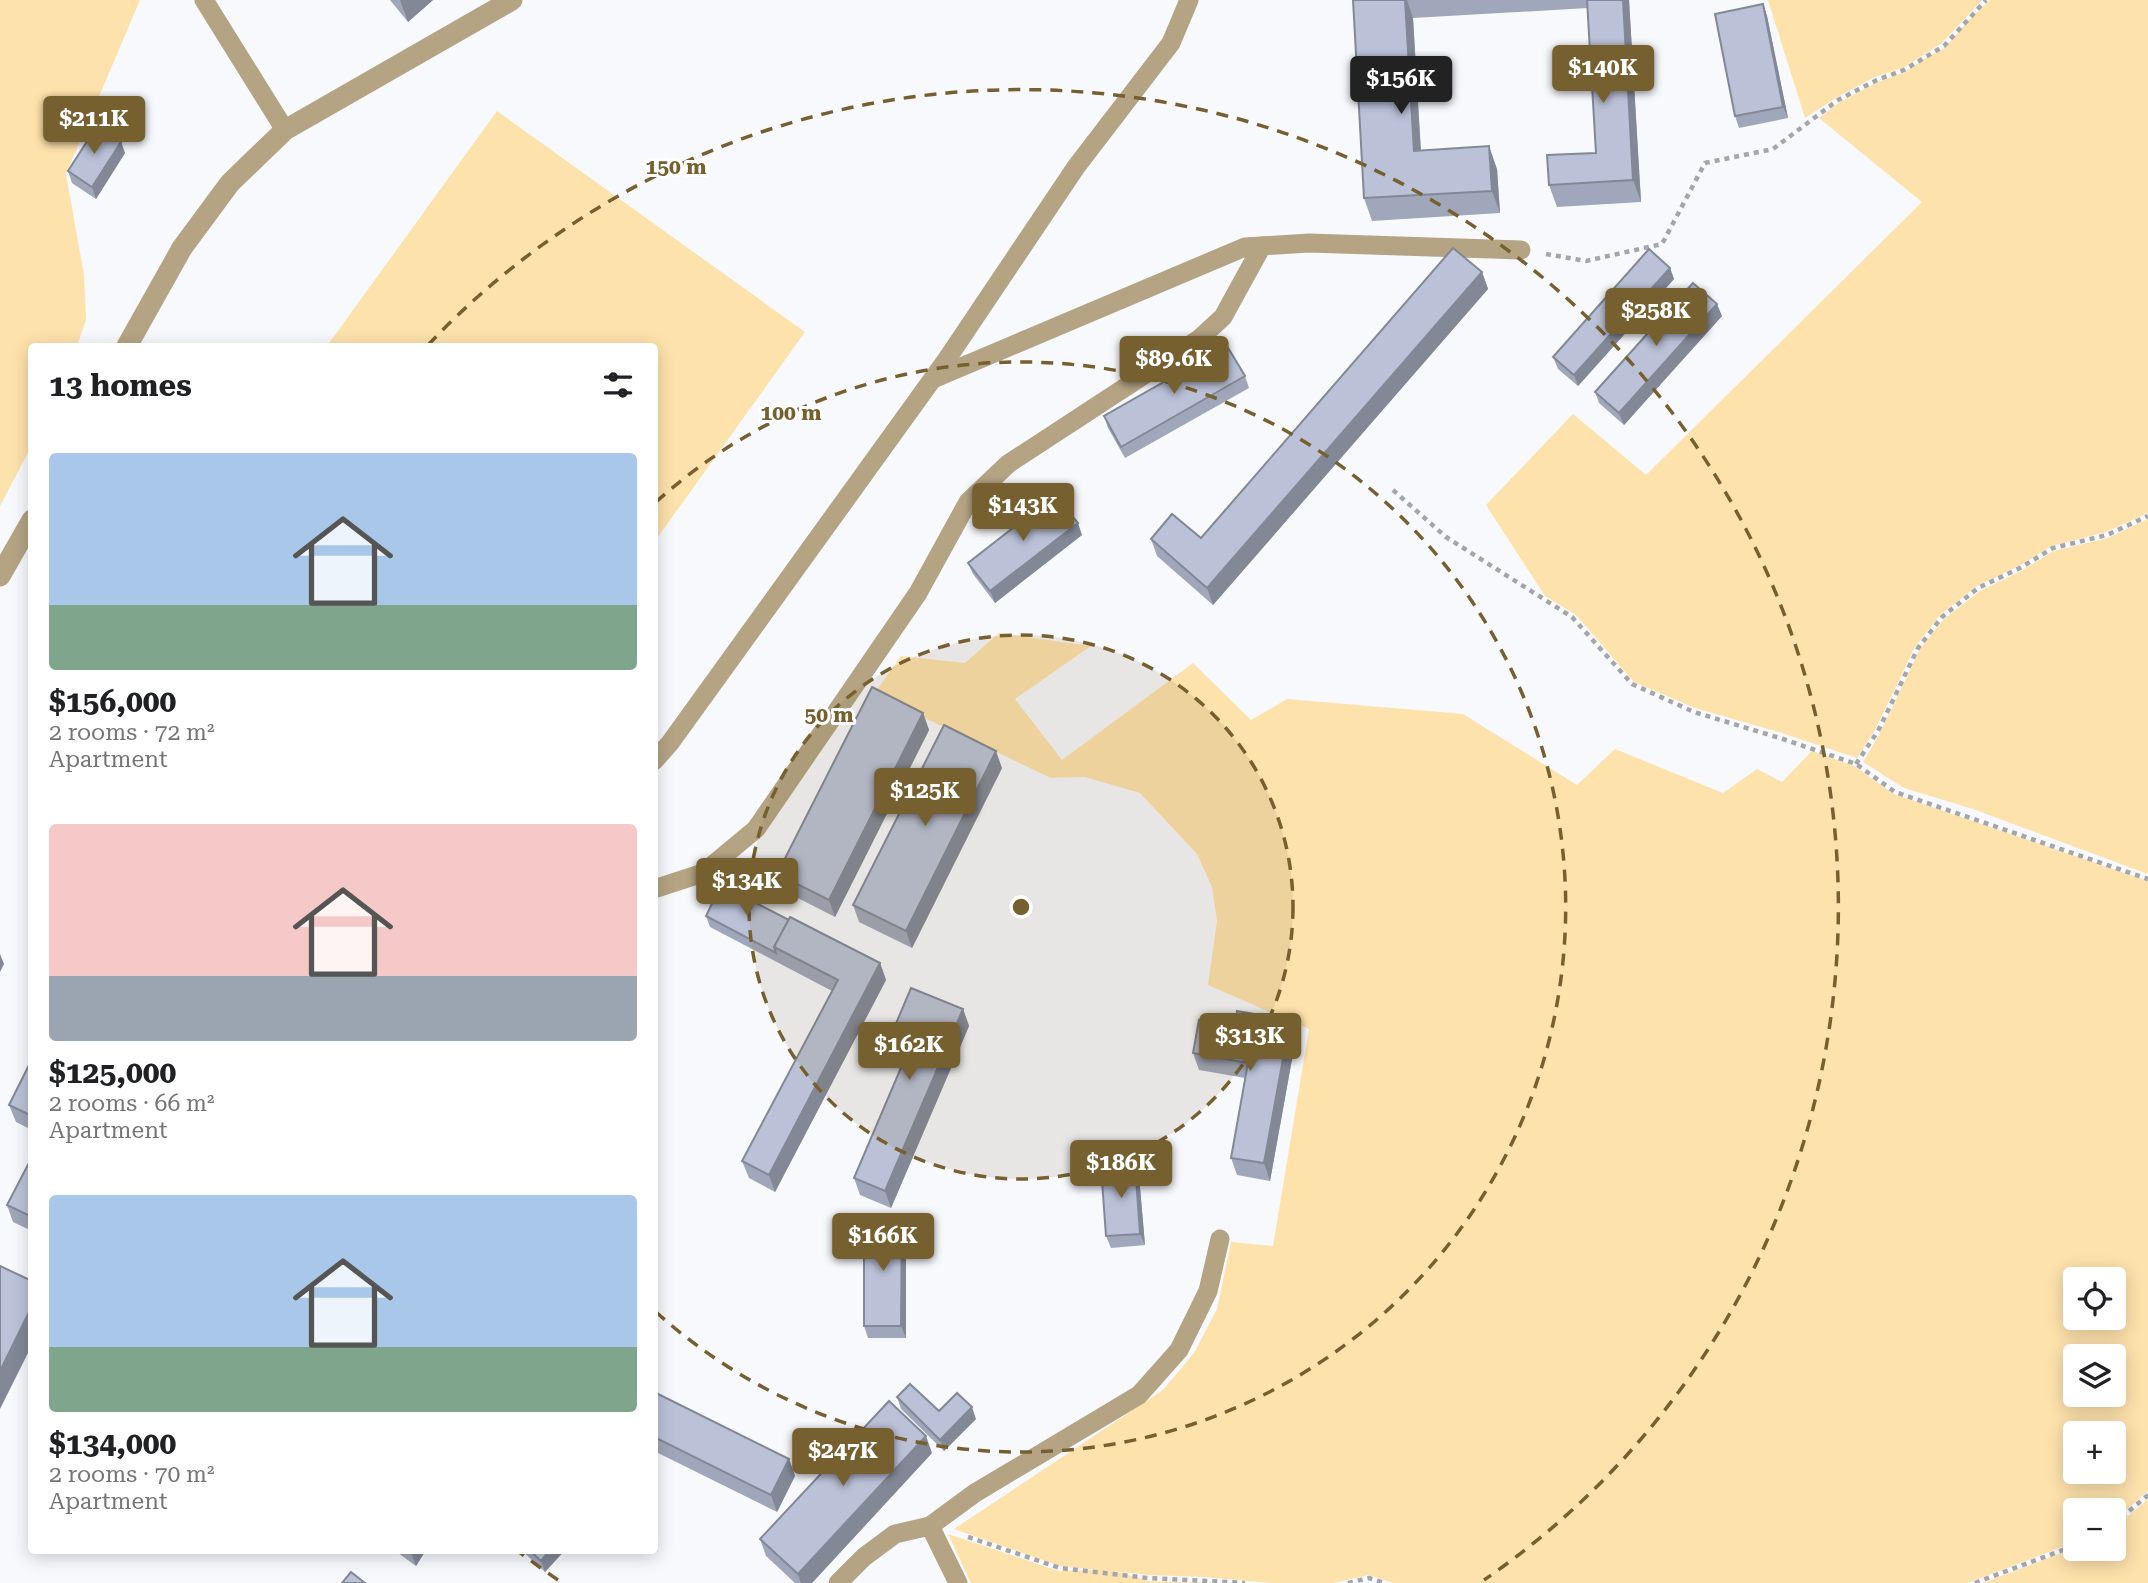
<!DOCTYPE html>
<meta charset="utf-8">
<style>
body{margin:0;font-family:"Roboto Serif",serif;background:#f6f6f6;color:#202124;height:100vh;display:flex;flex-direction:column;font-size:26px;white-space:nowrap}
*{box-sizing:border-box;margin:0}
p{font-size:23px;color:#757577}
.icon{flex:none;width:38px;height:38px;fill:none;stroke:currentColor;stroke-width:2;stroke-linecap:round;stroke-linejoin:round}
.map{position:relative;flex:1;overflow:hidden}
.details{position:absolute;left:28px;top:343px;width:630px;height:1211px;display:flex;flex-direction:column;background:#fff;border-radius:7px;box-shadow:0 4px 18px #0003}
.details>*{flex:none}
.tools{position:absolute;left:2063px;top:1267px;display:grid;gap:14px}
.tools a{display:grid;place-items:center;width:63px;height:63px;border-radius:7px;background:#fff;box-shadow:0 4px 18px #0003;font-size:35px}
.price{position:absolute;translate:-50% -60px;padding:0 16px;border-radius:7px;background:#776030;color:#fff;font-size:23px;line-height:46px;filter:drop-shadow(0 2px 4px #0008)}
.price::after{content:'';position:absolute;left:50%;top:42px;width:21px;height:16px;margin-left:-10px;background:inherit;clip-path:polygon(0 0,100% 0,50% 100%)}
.price.selected{background:#222;color:#fff}
ul{padding:0;list-style:none}
li{display:grid;align-content:center;gap:14px;height:371px;padding:0 21px}
li span{display:grid;place-items:center;height:217px;border-radius:7px;color:#555}
li>.icon{margin-inline-start:auto}
span .icon{width:126px;height:126px;fill:#fffc;stroke-width:1}
li b{font-size:30px}
h2{display:flex;justify-content:space-between;align-items:center;height:84px;padding:0 21px;font-size:30px}
.map>svg:first-child{display:block}
.green{fill:#fee2ac;fill-rule:evenodd}
.lines{fill:none;stroke-linecap:round;stroke-linejoin:round}
.path{stroke:#a4a6ab;stroke-width:4.5;stroke-dasharray:5 5;stroke-linecap:butt}
.service{stroke:#b4a484;stroke-width:19}
.minor{stroke:#b4a484;stroke-width:21}
.wall{fill:#a1a7ba}
.shaded-wall{fill:#838897}
.building{fill:#bbc2d8;stroke:#838897;stroke-width:2}
.ring{fill:none;stroke:#776030;stroke-width:3.5;stroke-dasharray:12 9}
.centre{fill:#776030;stroke:#fff;stroke-width:3.5}
.ring-label{font-size:21px;text-anchor:middle;font-weight:bold;fill:#776030;stroke:#fff;stroke-width:6;stroke-linejoin:round;paint-order:stroke}
</style>
<div class="map">
<svg width="2148" height="1583" viewBox="0 0 2148 1583">
<rect width="100%" height="100%" fill="#f7f9fd"/>
<g class="green">
<polygon points="0,0 140,0 66,174 84,275 86,320 77,346 32,346 31,447 0,506"/>
<polygon points="1768,0 1982,0 1942,43 1903,68 1875,77 1836,98 1805,118"/>
<polygon points="1990,0 2148,0 2148,513 2106,532 2052,546 2019,566 1977,586 1940,615 1915,647 1875,730 1857,758 1782,733 1695,708 1634,682 1576,615 1545,596 1486,505 1573,414 1646,475 1922,202 1819,118 1840,102 1878,82 1905,72 1926,58 1945,48 1967,22"/>
<polygon points="497,111 805,332 655,541 654,346 327,346"/>
<polygon points="2148,519 2148,874 1973,809 1904,788 1863,762 1880,733 1920,649 1944,619 1980,591 2021,571 2054,551 2108,538"/>
<path d="M999 633 1091 646 1015 699 1062 760 1193 663 1251 720 1287 699 1463 714 1577 785 1615 749 1723 793 1757 769 1782 782 1812 751 1854 766 1894 794 2148 881V1491L2114 1521V1510H2076L2075 1542 1968 1583H1393L1369 1575 1334 1583H1271L1204 1577 1148 1575 1114 1571 1148 1581 1215 1583H971L948 1534 1059 1571 1097 1570 1060 1566 954 1529 1163 1390 1194 1353 1217 1309 1231 1242 1273 1246 1309 1029 1208 985 1217 921 1212 887 1197 854 1140 793 1085 777 1051 778 874 694 901 656 965 663ZM2076 1279H2114V1318H2076ZM2076 1356H2114V1395H2076ZM2076 1433H2114V1472H2076Z"/>
<polygon points="2148,1499 2148,1583 1983,1583 2075,1548 2114,1549 2114,1528"/>
</g>
<g class="lines">
<g class="path">
<polyline points="1546,254 1586,261 1662,244 1705,163 1773,149 1838,100 1877,80 1904,70 1944,46 1986,0"/>
<polyline points="1393,490 1446,537 1572,617 1632,684 1694,712 1783,739 1856,764 1895,792 2148,879"/>
<polyline points="1856,764 1878,731 1918,648 1942,617 1978,588 2020,568 2053,548 2107,535 2148,516"/>
<polyline points="2114,1524 2148,1495"/>
<polyline points="968,1537 1060,1568 1148,1578 1245,1583"/>
<polyline points="1348,1583 1369,1578 1384,1583"/>
<polyline points="1975,1583 2076,1545"/>
</g>
<g class="service">
<polyline points="204,0 285,130"/>
<polyline points="933,379 1245,247 1309,243 1521,250"/>
<polyline points="654,761 670,743 947,359 1076,167 1171,43 1189,0"/>
<polyline points="654,889 703,873 756,829 918,593 968,502 1008,464 1199,339 1223,317 1262,246"/>
<polyline points="930,1526 958,1583"/>
<polyline points="838,1583 864,1557 895,1534 930,1526 975,1493 1139,1395 1179,1350 1208,1291 1220,1239"/>
</g>
<g class="minor">
<polyline points="127,346 182,248 230,183 285,130 512,0"/>
<polyline points="0,576 32,520"/>
</g>
</g>
<g class="wall">
<polygon points="390,0 433,0 408,22"/>
<polygon points="1353,0 1629,0 1641,202 1557,207 1549,185 1596,153 1588,8 1413,18 1421,150 1497,169 1500,213 1372,221 1364,198"/>
<polygon points="1763,4 1767,16 1788,118 1739,128 1735,116"/>
<polygon points="121,142 125,153 96,199 72,183 68,171"/>
<polygon points="1670,268 1674,279 1578,386 1558,369 1553,357"/>
<polygon points="1482,272 1488,289 1213,605 1157,556 1151,539 1201,538"/>
<polygon points="1722,316 1624,425 1599,403 1595,392"/>
<polygon points="1245,376 1249,388 1125,458 1108,428 1104,416"/>
<polygon points="1082,535 995,603 973,574 968,563"/>
<polygon points="923,713 929,730 835,917 784,891 777,874"/>
<polygon points="1002,768 912,948 859,922 853,905"/>
<polygon points="706,916 789,920 880,963 886,980 775,1192 749,1178 742,1161 832,991 710,927"/>
<polygon points="963,1009 969,1026 891,1208 860,1195 854,1178 904,1061 895,1057 889,1040"/>
<polygon points="1290,1020 1296,1037 1270,1181 1237,1175 1231,1158 1245,1078 1199,1070 1193,1053 1235,1026"/>
<polygon points="32,1059 32,1130 16,1122 9,1105"/>
<polygon points="32,1157 32,1231 13,1222 7,1205"/>
<polygon points="1139,1176 1145,1245 1111,1248 1106,1236"/>
<polygon points="906,1233 906,1338 868,1338 864,1326"/>
<polygon points="654,1392 789,1459 795,1476 777,1512 654,1451"/>
<polygon points="897,1397 939,1411 976,1419 944,1451 901,1409"/>
<polygon points="932,1453 812,1583 795,1583 766,1556 760,1539"/>
<polygon points="394,1550 426,1550 416,1566"/>
<polygon points="521,1550 565,1550 545,1572"/>
</g>
<g class="shaded-wall">
<polygon points="400,0 433,0 408,22"/>
<polygon points="1405,0 1407,0 1413,18 1422,173 1414,151"/>
<polygon points="1623,0 1629,0 1641,202 1633,180"/>
<polygon points="1763,4 1767,16 1788,118 1783,107"/>
<polygon points="121,142 125,153 96,199 92,187"/>
<polygon points="1489,146 1497,169 1500,213 1492,191"/>
<polygon points="1670,268 1674,279 1578,386 1574,375"/>
<polygon points="1482,272 1488,289 1213,605 1207,588"/>
<polygon points="1717,304 1722,316 1624,425 1619,413"/>
<polygon points="1078,523 1082,535 995,603 990,591"/>
<polygon points="923,713 929,730 835,917 829,900"/>
<polygon points="996,751 1002,768 912,948 906,931"/>
<polygon points="0,954 4,964 0,972"/>
<polygon points="880,963 886,980 775,1192 769,1175"/>
<polygon points="963,1009 969,1026 891,1208 885,1191"/>
<polygon points="1290,1020 1296,1037 1270,1181 1264,1163"/>
<polygon points="1135,1164 1139,1176 1145,1245 1140,1234"/>
<polygon points="902,1221 906,1233 906,1338 901,1326"/>
<polygon points="32,1306 32,1345 0,1409 0,1371"/>
<polygon points="972,1407 976,1419 944,1451 940,1440"/>
<polygon points="926,1436 932,1453 812,1583 801,1583 798,1574"/>
<polygon points="789,1459 795,1476 777,1512 771,1495"/>
<polygon points="410,1550 426,1550 416,1566"/>
<polygon points="550,1550 565,1550 545,1572 541,1561"/>
</g>
<g class="building">
<polygon points="1353,0 1405,0 1414,151 1489,146 1492,191 1364,198"/>
<polygon points="1587,0 1623,0 1633,180 1549,185 1547,155 1596,153"/>
<polygon points="1763,4 1783,107 1735,116 1715,14"/>
<polygon points="97,126 121,142 92,187 68,171"/>
<polygon points="1453,248 1482,272 1207,588 1151,539 1172,514 1201,538"/>
<polygon points="1649,249 1670,268 1574,375 1553,357"/>
<polygon points="1693,283 1717,304 1619,413 1595,392"/>
<polygon points="1227,346 1245,376 1121,447 1104,416"/>
<polygon points="1055,495 1078,523 990,591 968,563"/>
<polygon points="872,687 923,713 829,900 777,874"/>
<polygon points="944,725 996,751 906,931 853,905"/>
<polygon points="721,885 789,920 774,947 776,953 706,916"/>
<polygon points="790,917 880,963 769,1175 742,1161 838,980 774,947"/>
<polygon points="911,988 963,1009 885,1191 854,1178 909,1049 889,1040"/>
<polygon points="1237,1011 1290,1020 1264,1163 1231,1158 1248,1063 1193,1053 1199,1020 1235,1026"/>
<polygon points="32,1059 32,1116 9,1105"/>
<polygon points="32,1157 32,1217 7,1205"/>
<polygon points="1135,1164 1140,1234 1106,1236 1101,1167"/>
<polygon points="864,1221 902,1221 901,1326 864,1326"/>
<polygon points="0,1266 32,1281 32,1306 0,1371"/>
<polygon points="910,1384 939,1411 957,1393 972,1407 940,1440 897,1397"/>
<polygon points="654,1392 789,1459 771,1495 654,1437"/>
<polygon points="889,1401 926,1436 798,1574 760,1539"/>
<polygon points="529,1550 550,1550 541,1561"/>
<polygon points="351,1572 365,1583 342,1583"/>
</g>
<circle cx="1021" cy="907" r="272" fill="#776030" fill-opacity=".12"/>
<g class="ring">
<circle cx="1021" cy="907" r="272"/>
<path d="M656 502A545 545 0 1 1 656 1312"/>
<path d="M558 1580A817 817 0 0 1 518 1551M428 345A817 817 0 1 1 1484 1580"/>
</g>
<circle cx="1021" cy="907" r="10" class="centre"/>
<g class="ring-label">
<text x="676" y="174">150 m</text>
<text x="791" y="420">100 m</text>
<text x="829" y="722">50 m</text>
</g>
</svg>
<div class="tools">
<a><svg class="icon" aria-label="locate" viewBox="0 0 24 24"><circle cx="12" cy="12" r="6"/><path d="M12 2v4M12 18v4M2 12h4M18 12h4"/></svg></a>
<a><svg class="icon" aria-label="layers" viewBox="0 0 24 24"><path d="M12 4l9 5-9 5-9-5zM3 14l9 5 9-5"/></svg></a>
<a>+</a>
<a>−</a>
</div>
<b class="price" style="left:1603px;top:105px">$140K</b>
<b class="price selected" style="left:1401px;top:116px">$156K</b>
<b class="price" style="left:94px;top:156px">$211K</b>
<b class="price" style="left:1656px;top:348px">$258K</b>
<b class="price" style="left:1174px;top:396px">$89.6K</b>
<b class="price" style="left:1023px;top:543px">$143K</b>
<b class="price" style="left:925px;top:828px">$125K</b>
<b class="price" style="left:747px;top:918px">$134K</b>
<b class="price" style="left:1250px;top:1073px">$313K</b>
<b class="price" style="left:909px;top:1082px">$162K</b>
<b class="price" style="left:1121px;top:1200px">$186K</b>
<b class="price" style="left:883px;top:1273px">$166K</b>
<b class="price" style="left:843px;top:1488px">$247K</b>
<section class="details">
<h2>13 homes<svg class="icon" aria-label="filters" viewBox="0 0 24 24"><path d="M4 7h16M4 17h16"/><circle cx="9" cy="7" r="2"/><circle cx="15" cy="17" r="2"/></svg></h2>
<ul>
<li><span style="background:linear-gradient(#a9c7e8 70%,#7fa58c 0)"><svg class="icon" aria-label="home" viewBox="0 0 24 24"><path d="M3 11l9-7 9 7M6 9v11h12V9"/></svg></span><div><b>$156,000</b><p>2 rooms · 72 m²</p><p>Apartment</p></div></li>
<li><span style="background:linear-gradient(#f6c9c9 70%,#9aa5b1 0)"><svg class="icon" aria-label="home" viewBox="0 0 24 24"><path d="M3 11l9-7 9 7M6 9v11h12V9"/></svg></span><div><b>$125,000</b><p>2 rooms · 66 m²</p><p>Apartment</p></div></li>
<li><span style="background:linear-gradient(#a9c7e8 70%,#7fa58c 0)"><svg class="icon" aria-label="home" viewBox="0 0 24 24"><path d="M3 11l9-7 9 7M6 9v11h12V9"/></svg></span><div><b>$134,000</b><p>2 rooms · 70 m²</p><p>Apartment</p></div></li>
</ul>
</section>
</div>
